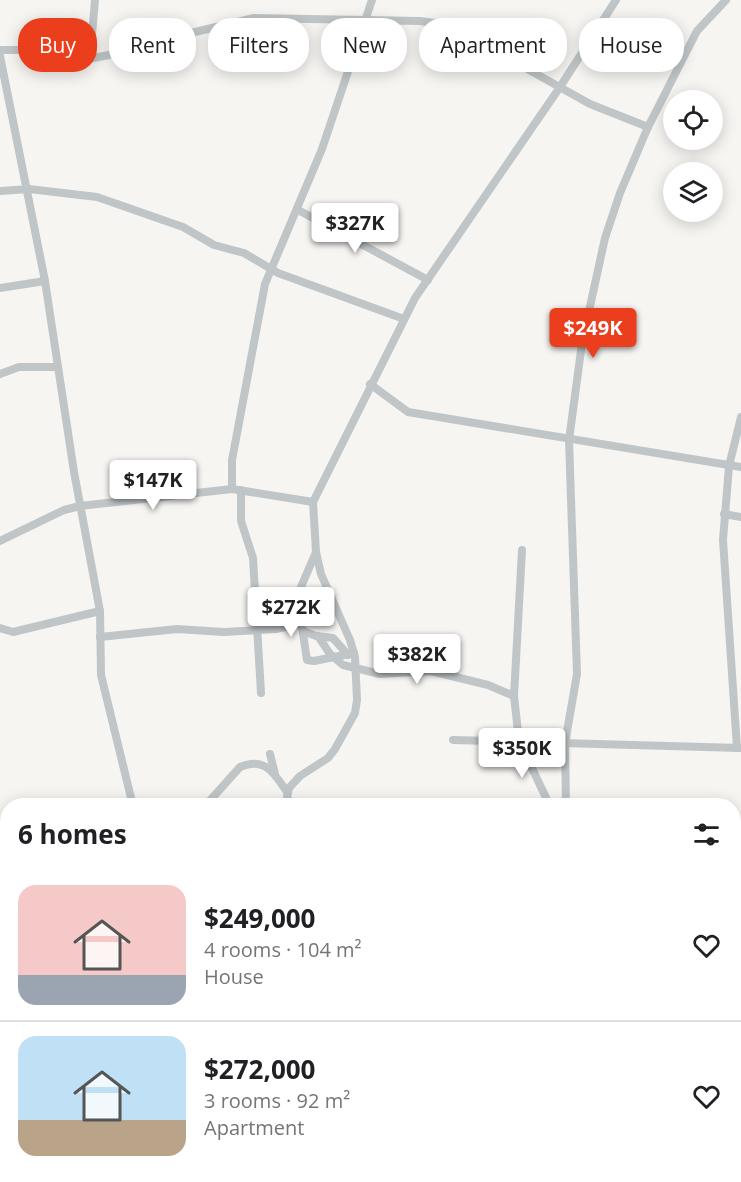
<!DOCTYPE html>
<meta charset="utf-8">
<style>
body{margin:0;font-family:"Open Sans",sans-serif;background:#f2f2f2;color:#202124;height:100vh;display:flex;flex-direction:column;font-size:22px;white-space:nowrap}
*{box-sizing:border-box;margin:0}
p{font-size:20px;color:#757577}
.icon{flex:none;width:33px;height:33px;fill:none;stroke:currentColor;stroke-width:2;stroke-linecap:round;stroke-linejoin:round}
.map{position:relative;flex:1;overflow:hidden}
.drawer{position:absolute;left:0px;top:798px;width:741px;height:384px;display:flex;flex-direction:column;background:#fff;border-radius:24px 24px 0 0;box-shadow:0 3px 15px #0003}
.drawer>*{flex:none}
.top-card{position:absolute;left:18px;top:18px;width:705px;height:54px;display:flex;gap:12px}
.tools{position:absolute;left:663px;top:90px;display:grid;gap:12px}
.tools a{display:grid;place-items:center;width:60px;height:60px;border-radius:50%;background:#fff;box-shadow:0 3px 15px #0003;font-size:30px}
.price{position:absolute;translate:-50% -51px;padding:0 14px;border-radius:6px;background:#fff;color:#222;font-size:20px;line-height:39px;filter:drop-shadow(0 2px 3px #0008)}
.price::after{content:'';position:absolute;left:50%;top:36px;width:18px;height:14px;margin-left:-9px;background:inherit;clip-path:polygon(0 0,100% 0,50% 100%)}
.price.selected{background:#ea3e1d;color:#fff}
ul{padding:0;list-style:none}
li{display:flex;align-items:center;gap:18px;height:150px;padding:0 18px}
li+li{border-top:2px solid #e0e0e0}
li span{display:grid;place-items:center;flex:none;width:168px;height:120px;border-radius:18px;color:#555}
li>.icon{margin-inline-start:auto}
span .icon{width:72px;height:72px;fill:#fffc;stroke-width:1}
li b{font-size:26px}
h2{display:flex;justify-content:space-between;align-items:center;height:72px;padding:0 18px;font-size:26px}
.tag{padding:0 21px;border-radius:24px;background:#fff;box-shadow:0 3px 15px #0003;font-size:21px;line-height:54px}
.tag.selected{background:#ea3e1d;color:#fff}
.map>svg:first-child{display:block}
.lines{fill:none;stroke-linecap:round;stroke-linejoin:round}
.major-casing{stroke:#b4b9bc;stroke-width:11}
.minor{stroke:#c0c6c8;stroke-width:8}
.major{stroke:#fff;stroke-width:9}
</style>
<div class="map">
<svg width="741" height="1182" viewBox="0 0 741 1182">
<rect width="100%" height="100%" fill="#f6f5f2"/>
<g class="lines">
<g class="major-casing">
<g id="major">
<polyline points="734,920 741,918"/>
<polyline points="162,1182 176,1174"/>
</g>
</g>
<g class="minor">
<polyline points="0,50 27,50 65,60 83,60 140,49 157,41 254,18 420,21 442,24 461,32 590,104 648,127"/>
<polyline points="0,56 45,281 74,472 100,611 101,675 133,806"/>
<polyline points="83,60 91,47 95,0"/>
<polyline points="0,191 29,189 97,197 183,227 214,245 244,253 278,273 404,319"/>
<polyline points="298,210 428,280"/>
<polyline points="0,288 45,281"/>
<polyline points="0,374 19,367 58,367"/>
<polyline points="370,384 408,412 741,467"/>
<polyline points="232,489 232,460 265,284 322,149 372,0"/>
<polyline points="241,490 241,521 253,558 261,693"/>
<polyline points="724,514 741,517"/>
<polyline points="0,541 64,510 80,506 232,489 313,502"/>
<polyline points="316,552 301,587 301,621 307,660 314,661 354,653"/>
<polyline points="0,628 13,632 100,611"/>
<polyline points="303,631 316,636 333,638 348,655"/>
<polyline points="318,636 330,654 343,665 380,674 431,671 488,685 514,696 519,741 550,806"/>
<polyline points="100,637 177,629 224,632 276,629 302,623"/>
<polyline points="514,696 522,550"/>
<polyline points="453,740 740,748"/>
<polyline points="737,748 723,540 729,466 741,417"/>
<polyline points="270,754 275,774"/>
<path d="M205 806 240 767C266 756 274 774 288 793"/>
<polyline points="291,806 287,796 289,788 300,776 328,758 335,749 355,713 357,700 355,657 350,640 321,574 316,552 313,502 415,298 560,87 616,0"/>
<polyline points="566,806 565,743 577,674 569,440 582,343 605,238 620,193 648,127 697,31 726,0"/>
<polyline points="0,849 3,849 8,859"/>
<polyline points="0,989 8,986"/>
<polyline points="734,1135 741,1133"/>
<polyline points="557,1182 558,1174"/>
</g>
<use href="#major" class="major"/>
</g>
</svg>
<div class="tools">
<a><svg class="icon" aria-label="locate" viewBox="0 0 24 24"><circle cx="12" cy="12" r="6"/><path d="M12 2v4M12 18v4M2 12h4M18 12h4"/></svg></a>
<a><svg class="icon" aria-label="layers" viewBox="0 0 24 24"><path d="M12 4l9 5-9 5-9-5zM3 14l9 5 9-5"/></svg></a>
</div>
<b class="price" style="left:355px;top:254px">$327K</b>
<b class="price selected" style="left:593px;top:359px">$249K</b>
<b class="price" style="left:153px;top:511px">$147K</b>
<b class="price" style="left:291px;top:638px">$272K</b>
<b class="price" style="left:417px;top:685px">$382K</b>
<b class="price" style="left:522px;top:779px">$350K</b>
<div class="top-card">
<a class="tag selected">Buy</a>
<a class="tag">Rent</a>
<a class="tag">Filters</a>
<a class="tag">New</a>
<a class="tag">Apartment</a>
<a class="tag">House</a>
</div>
<section class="drawer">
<h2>6 homes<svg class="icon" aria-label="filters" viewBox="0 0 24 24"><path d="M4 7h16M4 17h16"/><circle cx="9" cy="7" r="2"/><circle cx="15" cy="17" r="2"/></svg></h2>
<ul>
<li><span style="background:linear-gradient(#f6c9c9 75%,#9aa5b1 0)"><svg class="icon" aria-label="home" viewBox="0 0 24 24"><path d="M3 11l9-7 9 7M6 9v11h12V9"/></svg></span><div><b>$249,000</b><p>4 rooms · 104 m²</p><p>House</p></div><svg class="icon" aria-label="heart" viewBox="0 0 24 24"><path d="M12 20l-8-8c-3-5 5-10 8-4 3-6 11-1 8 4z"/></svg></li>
<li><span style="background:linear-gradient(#bfe0f5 70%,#b9a48a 0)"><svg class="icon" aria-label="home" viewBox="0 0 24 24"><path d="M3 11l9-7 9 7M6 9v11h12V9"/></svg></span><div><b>$272,000</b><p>3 rooms · 92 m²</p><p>Apartment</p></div><svg class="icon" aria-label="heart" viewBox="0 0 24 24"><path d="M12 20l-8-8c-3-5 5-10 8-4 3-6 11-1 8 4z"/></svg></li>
</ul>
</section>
</div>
